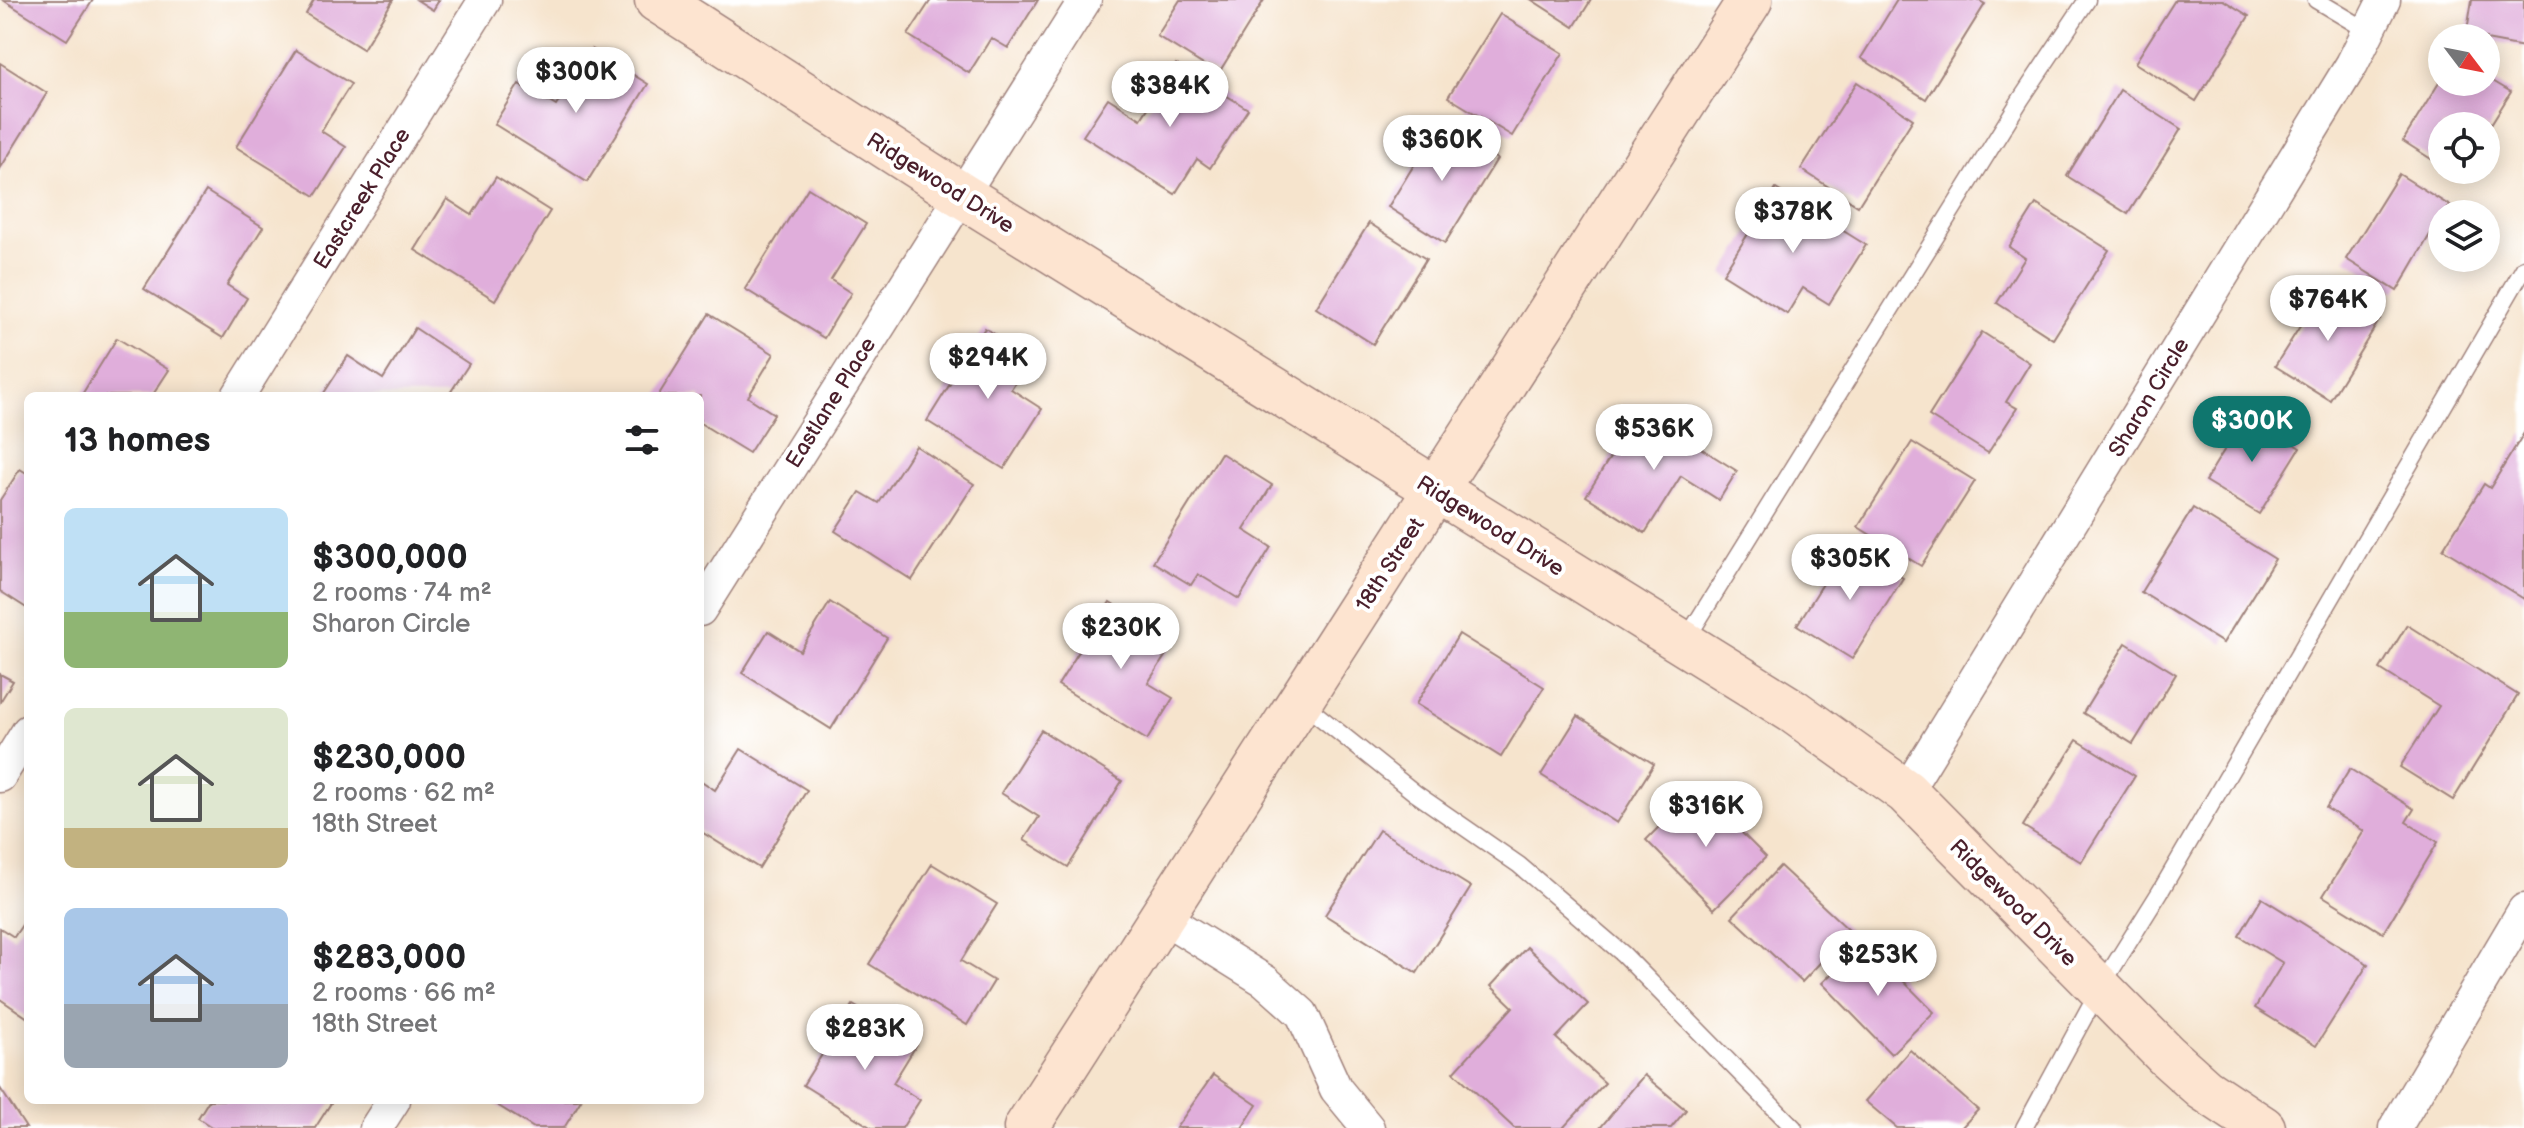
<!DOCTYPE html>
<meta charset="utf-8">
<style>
body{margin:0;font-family:"Balsamiq Sans",sans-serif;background:#f6f6f6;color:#202124;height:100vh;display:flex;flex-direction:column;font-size:30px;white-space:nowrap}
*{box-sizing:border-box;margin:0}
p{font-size:26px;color:#757577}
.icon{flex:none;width:44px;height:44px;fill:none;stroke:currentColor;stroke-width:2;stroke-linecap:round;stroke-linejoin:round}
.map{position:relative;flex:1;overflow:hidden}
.panel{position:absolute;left:24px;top:392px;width:680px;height:712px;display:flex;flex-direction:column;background:#fff;border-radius:12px;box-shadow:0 4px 20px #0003}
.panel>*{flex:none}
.needle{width:52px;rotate:122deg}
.fabs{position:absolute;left:2428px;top:24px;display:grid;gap:16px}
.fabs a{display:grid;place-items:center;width:72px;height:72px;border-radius:50%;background:#fff;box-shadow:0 4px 20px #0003;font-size:40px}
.price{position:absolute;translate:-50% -68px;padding:0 18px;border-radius:28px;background:#fff;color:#222;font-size:26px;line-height:52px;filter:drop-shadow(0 2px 4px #0008)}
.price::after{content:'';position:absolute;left:50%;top:48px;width:24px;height:18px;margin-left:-12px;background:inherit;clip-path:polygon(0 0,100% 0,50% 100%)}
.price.active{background:#0f766e;color:#fff}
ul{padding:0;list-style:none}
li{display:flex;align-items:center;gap:24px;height:200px;padding:0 40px}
li span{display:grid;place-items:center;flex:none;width:224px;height:160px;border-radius:12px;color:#555}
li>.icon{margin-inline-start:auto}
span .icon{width:96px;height:96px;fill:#fffc;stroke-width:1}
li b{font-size:34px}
h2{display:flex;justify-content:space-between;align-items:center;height:96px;padding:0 40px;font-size:34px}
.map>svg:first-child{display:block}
.building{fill:#e0aedb}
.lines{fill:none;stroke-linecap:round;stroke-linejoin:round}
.lane-casing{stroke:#a0827c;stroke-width:19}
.street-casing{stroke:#a0827c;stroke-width:35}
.secondary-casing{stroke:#a0827c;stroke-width:47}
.lane{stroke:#fff;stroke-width:16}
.street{stroke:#fff;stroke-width:32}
.secondary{stroke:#fde4d0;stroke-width:44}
.labels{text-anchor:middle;stroke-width:8;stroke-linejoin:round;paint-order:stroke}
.street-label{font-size:22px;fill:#4a1f2b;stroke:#fff}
</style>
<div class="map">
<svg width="2524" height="1128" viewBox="0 0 2524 1128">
<rect width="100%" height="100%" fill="#fff"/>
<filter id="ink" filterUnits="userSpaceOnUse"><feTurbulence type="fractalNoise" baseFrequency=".0125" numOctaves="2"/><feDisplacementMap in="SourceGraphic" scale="16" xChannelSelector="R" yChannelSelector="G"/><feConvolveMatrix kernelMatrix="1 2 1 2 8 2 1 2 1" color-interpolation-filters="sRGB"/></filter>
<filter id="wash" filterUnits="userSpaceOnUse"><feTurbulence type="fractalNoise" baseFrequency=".006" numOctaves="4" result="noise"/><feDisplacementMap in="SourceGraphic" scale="32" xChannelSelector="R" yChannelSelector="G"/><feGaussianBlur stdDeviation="1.8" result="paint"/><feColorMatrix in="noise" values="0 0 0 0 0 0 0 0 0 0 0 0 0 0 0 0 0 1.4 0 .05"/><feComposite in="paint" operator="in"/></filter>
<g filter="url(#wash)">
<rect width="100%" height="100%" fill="#f6e4cd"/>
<g id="blocks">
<g class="building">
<polygon points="3,0 93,0 67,40"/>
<polygon points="314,0 393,0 363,49 306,14"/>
<polygon points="417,0 439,0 433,10"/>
<polygon points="931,0 1038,0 1008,48 991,38 969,73 908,35"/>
<polygon points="1180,0 1264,0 1218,74 1157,36"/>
<polygon points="1532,0 1591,0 1574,27"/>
<polygon points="1897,0 1978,0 1985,4 1926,99 1861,58"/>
<polygon points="2175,0 2223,0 2249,16 2196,101 2135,63"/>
<polygon points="2472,0 2524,0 2524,47 2486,40 2486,38 2466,37"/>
<polygon points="1500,14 1563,53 1512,136 1448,97"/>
<polygon points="592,49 648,84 587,182 494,124 519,84 556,106"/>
<polygon points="296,50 351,84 321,131 346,147 315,196 236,147"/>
<polygon points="0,63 47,93 0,169"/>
<polygon points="1176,64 1248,109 1210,168 1197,159 1175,194 1083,136 1108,98 1141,119"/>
<polygon points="2486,77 2511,92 2486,132 2486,126 2442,126 2442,166 2403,141 2442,78 2442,82 2486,82"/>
<polygon points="1857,82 1913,119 1858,206 1801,169"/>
<polygon points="2120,90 2181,129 2128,214 2067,176"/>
<polygon points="1440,123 1497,159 1445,243 1388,207"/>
<polygon points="2399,174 2450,206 2442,214 2397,291 2346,259"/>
<polygon points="496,177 550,211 495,300 415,250 447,199 472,215"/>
<polygon points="808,188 866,224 831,280 851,293 824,338 745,289"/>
<polygon points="1776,189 1866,245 1829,304 1803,288 1787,314 1723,274"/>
<polygon points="206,191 263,227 227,285 247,298 223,338 144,289"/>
<polygon points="2036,204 2109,250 2053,339 1997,303 2025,258 2009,247"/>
<polygon points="1369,223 1426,259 1373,344 1316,308"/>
<polygon points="2326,285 2380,319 2330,400 2275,366"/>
<polygon points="709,314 774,354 748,397 774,414 749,453 700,423 700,396 658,396"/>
<polygon points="415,328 469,364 448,396 322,396 348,356 383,379"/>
<polygon points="985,328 1031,357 1011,389 1042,409 1004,469 927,421"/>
<polygon points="1982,332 2030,363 2006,402 2017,408 1988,453 1929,416"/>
<polygon points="117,338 169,370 152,396 81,396"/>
<polygon points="1640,410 1737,471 1719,500 1681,476 1645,533 1586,496"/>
<polygon points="2246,415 2300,448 2259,514 2205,481"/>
<polygon points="2524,433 2524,599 2443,549 2484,484 2490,488"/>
<polygon points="1912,442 1975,481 1921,566 1858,527"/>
<polygon points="916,446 974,484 912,580 835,531 860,492 879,503"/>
<polygon points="1221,453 1272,485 1244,530 1271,547 1239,599 1198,574 1191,585 1153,562"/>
<polygon points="20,469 28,474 28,609 0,591 0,500"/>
<polygon points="2193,508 2275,559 2223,643 2141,592"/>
<polygon points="1848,544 1903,578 1852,659 1797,625"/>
<polygon points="830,602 887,638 831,729 742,673 768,631 800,651"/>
<polygon points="1110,602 1174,642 1148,683 1173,698 1147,740 1058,685"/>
<polygon points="2407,625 2518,695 2453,800 2400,767 2439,706 2380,669"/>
<polygon points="1459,634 1544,687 1501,757 1416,704"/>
<polygon points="2126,643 2176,674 2133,744 2083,713"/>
<polygon points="0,674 13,681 0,702"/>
<polygon points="1578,716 1654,764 1617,823 1541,775"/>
<polygon points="1041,730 1122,781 1068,867 1024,840 1039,817 1001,793"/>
<polygon points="2077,740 2135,776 2081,862 2023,826"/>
<polygon points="741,749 807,790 759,868 700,831 700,780 715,790"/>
<polygon points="2350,769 2414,809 2406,822 2438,842 2383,933 2323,896 2364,831 2326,808"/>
<polygon points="1697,788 1766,857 1714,909 1646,840"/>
<polygon points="1379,830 1471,887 1417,973 1325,915"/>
<polygon points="932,864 997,904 961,961 994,981 967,1025 869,964"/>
<polygon points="1780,866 1850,931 1802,982 1732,917"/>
<polygon points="2262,898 2368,964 2316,1046 2255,1008 2283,963 2239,936"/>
<polygon points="28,916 28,1018 0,999 0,928 14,937"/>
<polygon points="1865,942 1934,1012 1891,1054 1822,983"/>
<polygon points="1527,947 1588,1004 1556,1038 1605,1083 1563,1128 1514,1128 1454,1072 1513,1007 1491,986"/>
<polygon points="853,1005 917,1044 893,1083 920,1100 902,1128 872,1128 803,1085"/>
<polygon points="1910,1050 1978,1110 1961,1128 1897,1128 1865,1101"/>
<polygon points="1213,1075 1257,1105 1242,1128 1176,1128"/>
<polygon points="1644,1075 1686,1110 1671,1128 1600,1128"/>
<polygon points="0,1088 26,1128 0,1128"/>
<polygon points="209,1100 333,1100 315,1128 213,1128 198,1118"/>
<polygon points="489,1100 581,1100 564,1128 534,1128"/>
</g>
</g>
</g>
<g filter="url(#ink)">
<use href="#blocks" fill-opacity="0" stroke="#a0827c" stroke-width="2"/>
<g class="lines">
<g class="lane-casing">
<g id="lane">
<polyline points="2316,0 2368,31"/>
<polyline points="1684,643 2021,99 2087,0"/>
<polyline points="1301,702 1415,793 1519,865 1623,954 1794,1128"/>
<polyline points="2024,1128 2100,988 2160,892 2524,268"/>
</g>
</g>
<g class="street-casing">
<g id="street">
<polyline points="238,396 485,0"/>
<polyline points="700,610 1085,0"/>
<polyline points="0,776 28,731"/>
<polyline points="1906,792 2352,64 2384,0"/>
<polyline points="1161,916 1265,981 1302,1014 1336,1089 1368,1128"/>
<polyline points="376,1128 394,1100"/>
<polyline points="2395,1128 2524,910"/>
</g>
</g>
<g class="secondary-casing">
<g id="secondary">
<polyline points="657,0 960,194 1793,711 1906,792 2166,1055 2204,1089 2263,1128"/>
<polyline points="1026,1128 1750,0"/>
</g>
</g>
<use href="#lane" class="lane"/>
<use href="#street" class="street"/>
<use href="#secondary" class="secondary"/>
</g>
</g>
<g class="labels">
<g class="street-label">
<text transform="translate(941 182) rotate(32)" y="8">Ridgewood Drive</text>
<text transform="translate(361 198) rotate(-58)" y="8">Eastcreek Place</text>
<text transform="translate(2148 397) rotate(-59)" y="8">Sharon Circle</text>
<text transform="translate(830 402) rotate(-58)" y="8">Eastlane Place</text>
<text transform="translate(1491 525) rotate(32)" y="8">Ridgewood Drive</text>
<text transform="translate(1389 564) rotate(-57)" y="8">18th Street</text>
<text transform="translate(2014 902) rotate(45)" y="8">Ridgewood Drive</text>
</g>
</g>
</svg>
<div class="fabs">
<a><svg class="needle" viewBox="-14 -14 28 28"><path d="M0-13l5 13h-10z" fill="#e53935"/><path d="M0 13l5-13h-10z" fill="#757577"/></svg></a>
<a><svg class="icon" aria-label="locate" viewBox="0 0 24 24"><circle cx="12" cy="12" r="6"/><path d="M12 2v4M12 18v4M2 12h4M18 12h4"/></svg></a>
<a><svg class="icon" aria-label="layers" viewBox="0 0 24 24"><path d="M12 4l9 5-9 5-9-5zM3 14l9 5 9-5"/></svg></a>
</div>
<b class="price" style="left:576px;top:115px">$300K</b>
<b class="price" style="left:1170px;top:129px">$384K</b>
<b class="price" style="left:1442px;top:183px">$360K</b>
<b class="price" style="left:1793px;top:255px">$378K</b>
<b class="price" style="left:2328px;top:343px">$764K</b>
<b class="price" style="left:988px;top:401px">$294K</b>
<b class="price active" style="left:2252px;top:464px">$300K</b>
<b class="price" style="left:1654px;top:472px">$536K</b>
<b class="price" style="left:1850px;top:602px">$305K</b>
<b class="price" style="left:1121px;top:671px">$230K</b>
<b class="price" style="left:1706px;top:849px">$316K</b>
<b class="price" style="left:1878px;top:998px">$253K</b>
<b class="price" style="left:865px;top:1072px">$283K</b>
<section class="panel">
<h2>13 homes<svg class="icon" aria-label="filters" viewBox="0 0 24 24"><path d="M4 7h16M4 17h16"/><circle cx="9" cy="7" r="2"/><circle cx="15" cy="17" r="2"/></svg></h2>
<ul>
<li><span style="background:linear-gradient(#bfe0f5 65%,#8fb573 0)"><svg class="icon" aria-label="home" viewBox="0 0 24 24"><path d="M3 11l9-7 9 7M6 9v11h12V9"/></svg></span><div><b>$300,000</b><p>2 rooms · 74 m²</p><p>Sharon Circle</p></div></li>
<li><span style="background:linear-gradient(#dfe7d0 75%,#c2b280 0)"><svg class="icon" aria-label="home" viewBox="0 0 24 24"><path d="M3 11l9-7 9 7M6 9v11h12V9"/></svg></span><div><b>$230,000</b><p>2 rooms · 62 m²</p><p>18th Street</p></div></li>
<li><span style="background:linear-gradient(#a9c7e8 60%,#9aa5b1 0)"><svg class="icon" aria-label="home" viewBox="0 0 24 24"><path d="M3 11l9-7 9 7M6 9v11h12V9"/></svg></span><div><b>$283,000</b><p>2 rooms · 66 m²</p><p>18th Street</p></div></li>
</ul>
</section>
</div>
